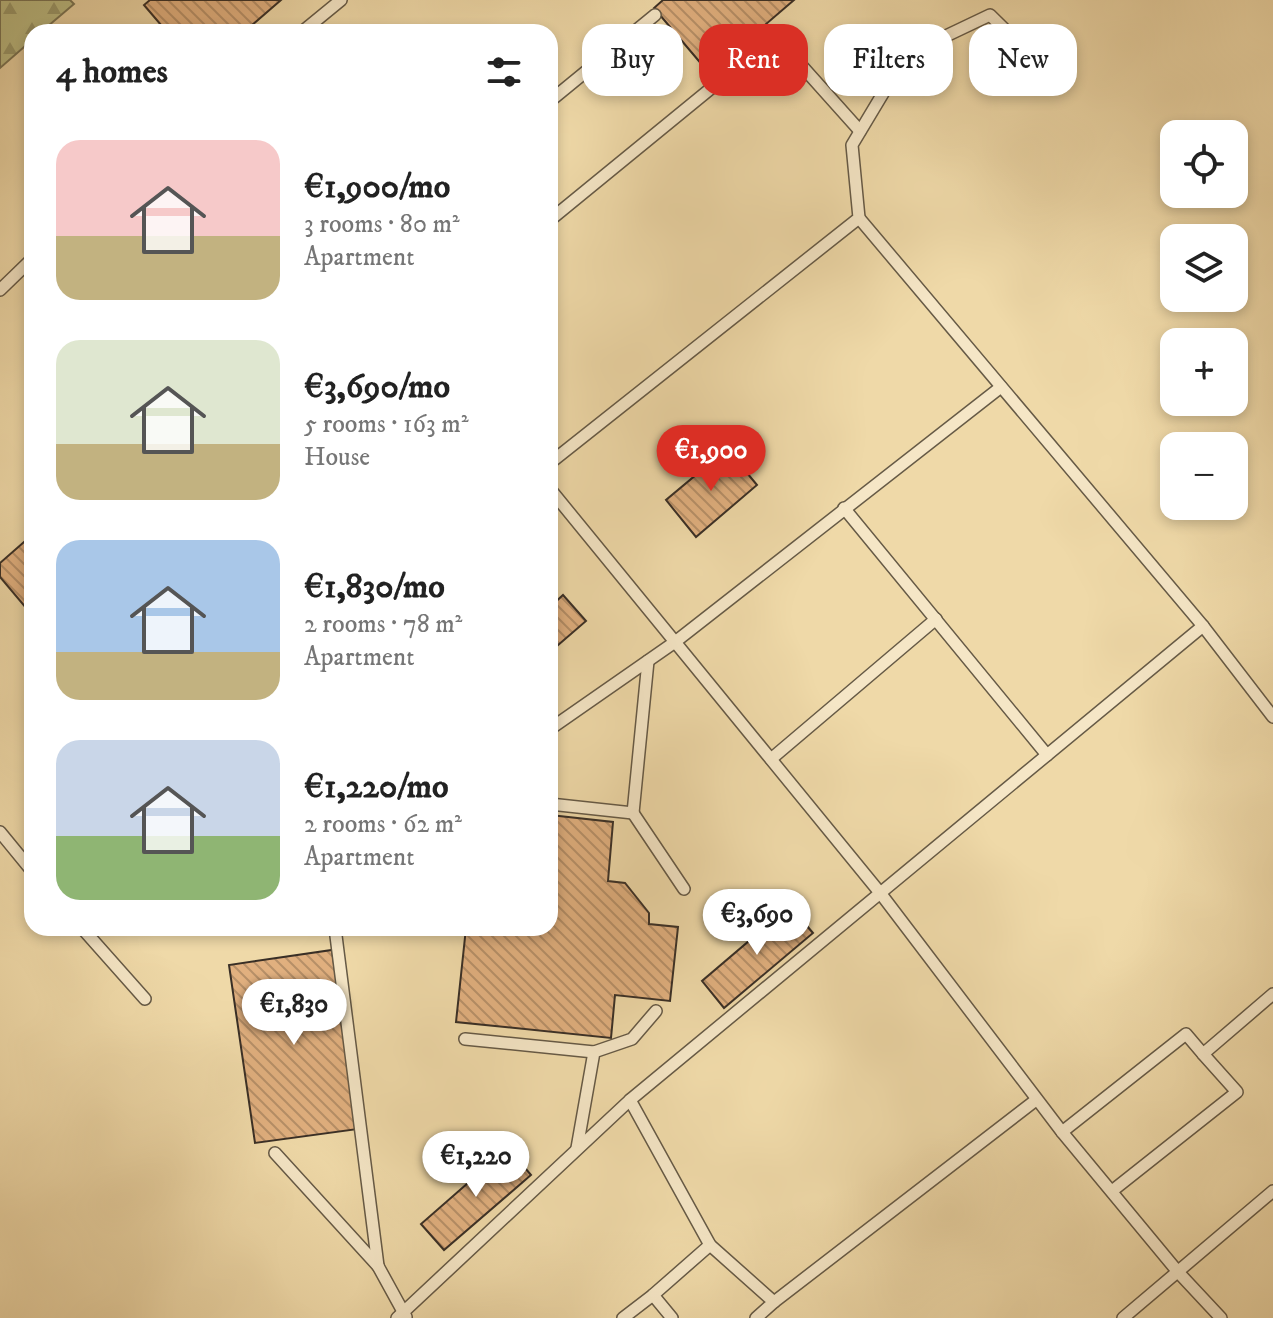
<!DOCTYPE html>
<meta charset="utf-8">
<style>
body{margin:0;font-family:"IM FELL DW Pica",serif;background:#f2f2f2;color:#222;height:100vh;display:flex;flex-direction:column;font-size:30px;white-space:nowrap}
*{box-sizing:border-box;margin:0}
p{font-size:26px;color:#767676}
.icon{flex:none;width:44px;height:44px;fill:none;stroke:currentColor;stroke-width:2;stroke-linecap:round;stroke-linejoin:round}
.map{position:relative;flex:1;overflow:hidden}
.side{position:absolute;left:24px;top:24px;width:534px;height:912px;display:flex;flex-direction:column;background:#fff;border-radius:24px;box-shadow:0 4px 12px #0003}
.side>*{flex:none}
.guide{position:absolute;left:582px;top:24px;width:570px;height:72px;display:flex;gap:16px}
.buttons{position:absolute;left:1160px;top:120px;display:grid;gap:16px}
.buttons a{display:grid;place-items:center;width:88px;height:88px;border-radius:16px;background:#fff;box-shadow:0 4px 12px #0003;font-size:40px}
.price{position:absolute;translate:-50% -68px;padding:0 18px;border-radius:28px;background:#fff;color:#222;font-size:26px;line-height:52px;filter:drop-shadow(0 2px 4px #0008)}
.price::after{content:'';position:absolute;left:50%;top:48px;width:24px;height:18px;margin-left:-12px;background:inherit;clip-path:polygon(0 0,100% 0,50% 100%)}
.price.current{background:#d93025;color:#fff}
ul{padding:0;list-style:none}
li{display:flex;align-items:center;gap:24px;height:200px;padding:0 32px}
li span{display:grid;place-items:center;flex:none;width:224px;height:160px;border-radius:24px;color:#555}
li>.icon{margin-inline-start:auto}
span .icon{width:96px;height:96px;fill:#fffc;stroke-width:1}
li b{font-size:34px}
h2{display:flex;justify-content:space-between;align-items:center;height:96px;padding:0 32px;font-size:34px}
.pill{padding:0 28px;border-radius:24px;background:#fff;box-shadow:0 4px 12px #0003;font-size:28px;line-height:72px}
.pill.current{background:#d93025;color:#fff}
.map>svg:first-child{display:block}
.forest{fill:url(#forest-firs);stroke:#7b7656;stroke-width:2}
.building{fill:url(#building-back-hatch);stroke:#392f26;stroke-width:2}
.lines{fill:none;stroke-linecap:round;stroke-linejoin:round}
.service-casing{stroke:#665a46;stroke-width:14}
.service{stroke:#f5e6c6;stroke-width:11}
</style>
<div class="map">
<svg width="1273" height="1318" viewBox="0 0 1273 1318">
<defs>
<pattern id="forest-firs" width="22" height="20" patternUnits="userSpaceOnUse" patternTransform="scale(2)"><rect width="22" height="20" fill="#bdbe85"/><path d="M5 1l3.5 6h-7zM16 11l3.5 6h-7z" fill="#9b9b6d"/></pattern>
<pattern id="building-back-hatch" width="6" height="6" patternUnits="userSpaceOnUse" patternTransform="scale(2)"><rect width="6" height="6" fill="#e1b07f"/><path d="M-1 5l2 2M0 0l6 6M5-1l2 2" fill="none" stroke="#b79068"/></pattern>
</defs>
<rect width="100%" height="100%" fill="#efd9a8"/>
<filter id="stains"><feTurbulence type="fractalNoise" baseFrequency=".0025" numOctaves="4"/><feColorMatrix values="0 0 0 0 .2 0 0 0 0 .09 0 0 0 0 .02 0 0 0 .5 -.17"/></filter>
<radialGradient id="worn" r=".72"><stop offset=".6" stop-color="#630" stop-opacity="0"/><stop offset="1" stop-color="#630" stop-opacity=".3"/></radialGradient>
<polygon class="forest" points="0,0 70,0 74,4 41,32 32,32 32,40 0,68"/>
<g class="building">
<polygon points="150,0 281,0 244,32 167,32 144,5"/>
<polygon points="663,0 794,0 709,73 654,8"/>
<polygon points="727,449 757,485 696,537 666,500"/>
<polygon points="32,535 32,615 0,577 0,563"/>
<polygon points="563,595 586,621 550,652 550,607"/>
<polygon points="550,815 613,822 608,881 625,883 649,913 649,924 678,927 670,1001 615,995 611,1038 456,1022 466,928 550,928"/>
<polygon points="790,906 813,933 724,1008 702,981"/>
<polygon points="332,950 358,1129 255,1143 229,965"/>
<polygon points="508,1148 531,1175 444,1250 421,1224"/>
</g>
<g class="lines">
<g class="service-casing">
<g id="service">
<polyline points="302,32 341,0"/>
<polyline points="550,101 655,15"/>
<polyline points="859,218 1203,626 1273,717"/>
<polyline points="550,220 775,36 860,131"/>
<polyline points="0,290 32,259"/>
<polyline points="550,463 859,218 852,145 906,55 990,15 1041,65"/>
<polyline points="550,489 881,894 1062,1132 1178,1272 1221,1318"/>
<polyline points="844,508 1047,755"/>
<polyline points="550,729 675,642 1001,387"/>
<polyline points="771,759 936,619"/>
<polyline points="550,804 633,813 648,661"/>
<polyline points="633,813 684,889"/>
<polyline points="0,832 32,871"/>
<polyline points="82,928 145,999"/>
<polyline points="335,928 378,1266"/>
<polyline points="465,1039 594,1052"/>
<polyline points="630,1100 710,1245 774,1302 756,1318"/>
<polyline points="1062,1132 1186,1034 1203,1054 1273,994"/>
<polyline points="577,1148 594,1052 632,1039 656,1011"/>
<polyline points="275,1153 378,1266 406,1317"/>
<polyline points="1112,1191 1237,1092 1203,1054"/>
<polyline points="653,1295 672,1318"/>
<polyline points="774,1302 1036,1100"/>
<polyline points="397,1318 630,1100 1203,626"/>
<polyline points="623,1318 653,1295 710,1245"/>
<polyline points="1123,1318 1273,1191"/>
</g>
</g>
<use href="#service" class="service"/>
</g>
<rect width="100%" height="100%" filter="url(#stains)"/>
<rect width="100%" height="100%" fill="url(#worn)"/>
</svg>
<div class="buttons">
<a><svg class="icon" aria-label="locate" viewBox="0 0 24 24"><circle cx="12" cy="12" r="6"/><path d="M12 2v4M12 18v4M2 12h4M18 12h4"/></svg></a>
<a><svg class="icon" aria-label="layers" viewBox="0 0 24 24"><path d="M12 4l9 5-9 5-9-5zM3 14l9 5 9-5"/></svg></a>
<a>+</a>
<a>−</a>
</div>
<b class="price current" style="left:711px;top:493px">€1,900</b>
<b class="price" style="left:757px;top:957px">€3,690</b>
<b class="price" style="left:294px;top:1047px">€1,830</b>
<b class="price" style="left:476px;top:1199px">€1,220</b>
<div class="guide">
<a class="pill">Buy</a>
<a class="pill current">Rent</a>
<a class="pill">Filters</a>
<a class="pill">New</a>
</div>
<section class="side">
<h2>4 homes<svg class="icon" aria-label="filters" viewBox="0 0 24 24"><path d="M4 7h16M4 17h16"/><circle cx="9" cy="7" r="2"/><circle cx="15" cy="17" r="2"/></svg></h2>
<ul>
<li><span style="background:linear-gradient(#f6c9c9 60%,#c2b280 0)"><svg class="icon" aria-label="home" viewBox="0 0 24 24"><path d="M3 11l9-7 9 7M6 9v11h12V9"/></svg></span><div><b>€1,900/mo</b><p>3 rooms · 80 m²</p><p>Apartment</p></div></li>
<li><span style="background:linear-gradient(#dfe7d0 65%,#c2b280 0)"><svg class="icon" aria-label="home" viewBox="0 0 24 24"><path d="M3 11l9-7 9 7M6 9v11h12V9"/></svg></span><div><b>€3,690/mo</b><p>5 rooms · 163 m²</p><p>House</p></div></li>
<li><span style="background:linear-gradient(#a9c7e8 70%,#c2b280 0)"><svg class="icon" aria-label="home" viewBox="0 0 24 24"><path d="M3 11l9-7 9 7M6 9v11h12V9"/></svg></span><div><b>€1,830/mo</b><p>2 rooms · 78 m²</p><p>Apartment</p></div></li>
<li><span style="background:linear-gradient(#c9d6e8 60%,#8fb573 0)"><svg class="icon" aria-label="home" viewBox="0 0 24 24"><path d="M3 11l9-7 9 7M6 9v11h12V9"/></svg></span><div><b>€1,220/mo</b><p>2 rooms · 62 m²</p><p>Apartment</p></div></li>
</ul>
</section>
</div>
